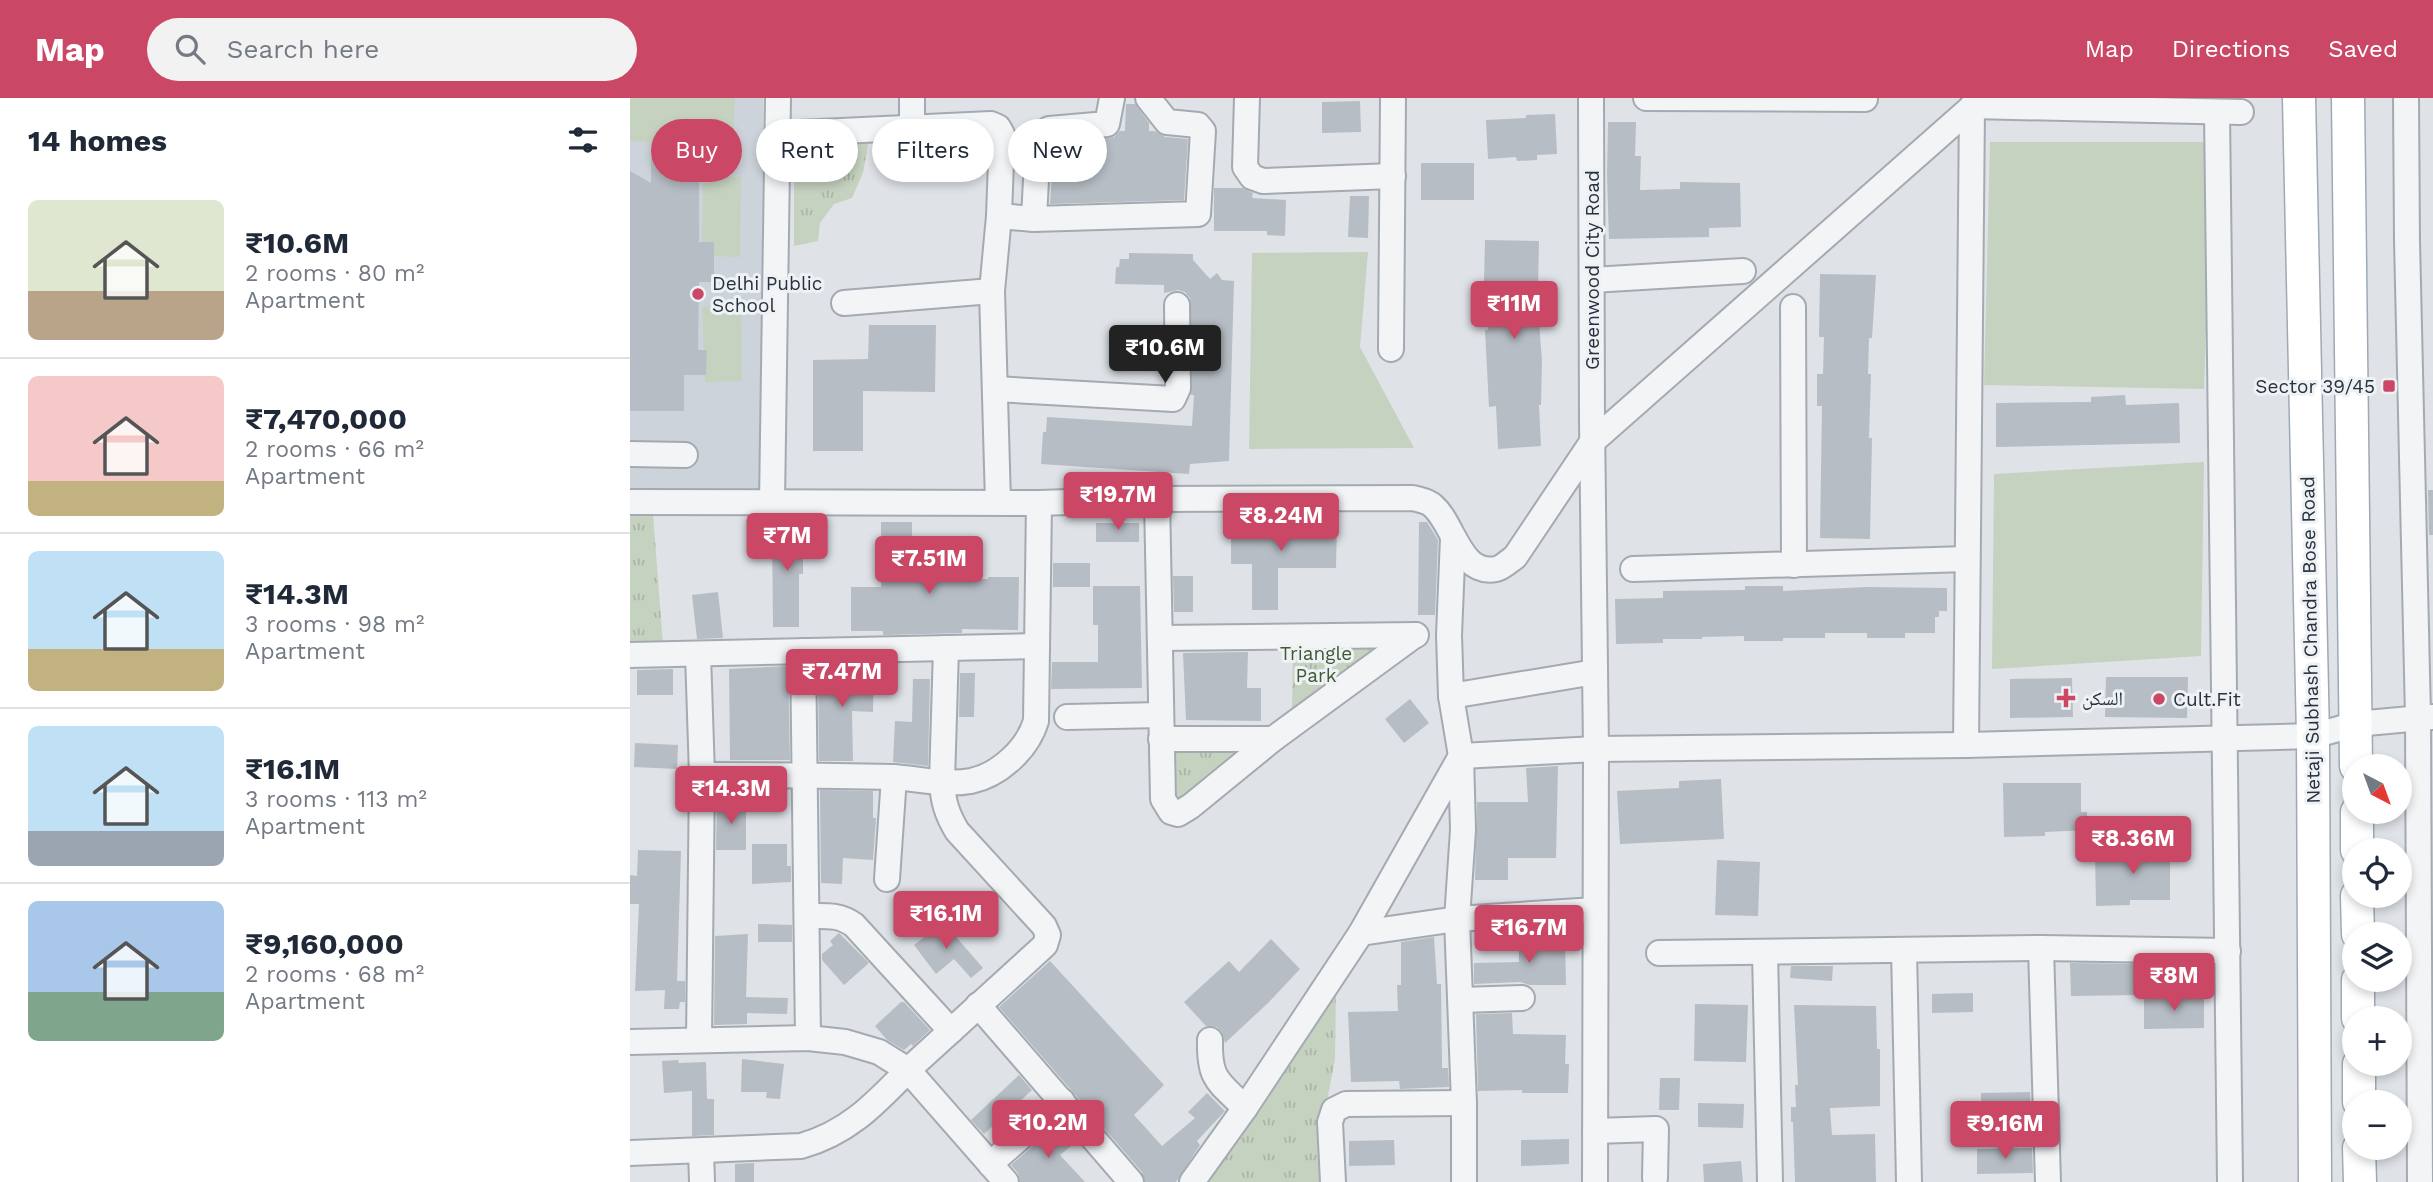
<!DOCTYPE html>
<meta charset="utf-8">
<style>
body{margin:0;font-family:"Work Sans","Noto Naskh Arabic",sans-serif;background:#f2f2f3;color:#1f2937;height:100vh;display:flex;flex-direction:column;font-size:26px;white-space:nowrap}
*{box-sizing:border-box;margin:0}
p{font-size:23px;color:#747a83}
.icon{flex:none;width:38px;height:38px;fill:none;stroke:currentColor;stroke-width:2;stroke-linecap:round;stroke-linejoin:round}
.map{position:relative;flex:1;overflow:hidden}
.details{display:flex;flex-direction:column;background:#fff;width:630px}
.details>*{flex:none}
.guide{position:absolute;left:21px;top:21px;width:665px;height:63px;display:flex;gap:14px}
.needle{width:46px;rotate:139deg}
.tools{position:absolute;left:1712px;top:656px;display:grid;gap:14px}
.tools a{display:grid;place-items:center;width:70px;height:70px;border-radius:50%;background:#fff;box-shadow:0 4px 10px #0003;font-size:35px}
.price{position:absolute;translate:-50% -60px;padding:0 16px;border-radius:7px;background:#ca4766;color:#fff;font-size:23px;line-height:46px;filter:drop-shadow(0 2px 4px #0008)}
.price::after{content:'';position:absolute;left:50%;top:42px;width:21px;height:16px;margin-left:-10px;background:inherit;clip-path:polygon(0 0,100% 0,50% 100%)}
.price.current{background:#222;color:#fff}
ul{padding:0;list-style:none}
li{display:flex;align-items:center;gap:21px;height:175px;padding:0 28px}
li+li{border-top:2px solid #e0e1e3}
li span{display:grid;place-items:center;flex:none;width:196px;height:140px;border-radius:10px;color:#555}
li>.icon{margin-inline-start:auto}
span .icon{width:84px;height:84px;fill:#fffc;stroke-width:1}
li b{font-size:30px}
h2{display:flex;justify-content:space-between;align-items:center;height:84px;padding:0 28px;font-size:30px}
.pill{padding:0 24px;border-radius:32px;background:#fff;box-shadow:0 4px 10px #0003;font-size:24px;line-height:63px}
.pill.current{background:#ca4766;color:#fff}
header{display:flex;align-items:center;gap:42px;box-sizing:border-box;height:98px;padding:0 35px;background:#ca4766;color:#fff}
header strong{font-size:33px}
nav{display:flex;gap:38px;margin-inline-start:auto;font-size:24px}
.search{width:490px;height:63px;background:#f2f2f3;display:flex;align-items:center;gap:18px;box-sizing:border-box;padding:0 24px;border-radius:38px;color:#747a83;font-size:26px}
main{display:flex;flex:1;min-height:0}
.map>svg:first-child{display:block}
.built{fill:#cdd3da}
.grass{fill:#c6d2c0}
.park{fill:url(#park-tufts)}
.building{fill:#b6bdc4}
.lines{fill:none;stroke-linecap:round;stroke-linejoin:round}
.minor-casing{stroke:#a4aab2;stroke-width:28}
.major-casing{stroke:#9fa9b3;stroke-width:35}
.minor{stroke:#f2f4f6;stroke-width:24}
.major{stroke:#fff;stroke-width:32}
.poi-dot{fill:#ca4766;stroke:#eef2f5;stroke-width:2.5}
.labels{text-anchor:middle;stroke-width:6;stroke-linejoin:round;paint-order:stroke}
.street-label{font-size:19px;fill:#28323e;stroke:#eef2f5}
.poi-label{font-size:19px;fill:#28323e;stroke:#eef2f5;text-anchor:start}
.park-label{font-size:19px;fill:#405a36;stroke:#eef2f5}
</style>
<header>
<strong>Map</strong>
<div class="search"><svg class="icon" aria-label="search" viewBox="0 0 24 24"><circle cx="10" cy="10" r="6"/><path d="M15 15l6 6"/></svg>Search here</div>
<nav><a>Map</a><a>Directions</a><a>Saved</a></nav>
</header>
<main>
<section class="details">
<h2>14 homes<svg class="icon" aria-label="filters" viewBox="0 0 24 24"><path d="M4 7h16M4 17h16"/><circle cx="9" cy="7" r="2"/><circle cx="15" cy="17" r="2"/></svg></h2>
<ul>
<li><span style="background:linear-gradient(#dfe7d0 65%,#b9a48a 0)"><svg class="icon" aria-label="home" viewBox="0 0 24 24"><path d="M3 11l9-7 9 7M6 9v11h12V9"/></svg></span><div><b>₹10.6M</b><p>2 rooms · 80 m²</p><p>Apartment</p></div></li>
<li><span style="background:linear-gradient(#f6c9c9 75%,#c2b280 0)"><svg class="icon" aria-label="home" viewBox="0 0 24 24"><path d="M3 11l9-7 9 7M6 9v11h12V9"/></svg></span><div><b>₹7,470,000</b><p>2 rooms · 66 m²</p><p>Apartment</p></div></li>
<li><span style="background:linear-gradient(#bfe0f5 70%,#c2b280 0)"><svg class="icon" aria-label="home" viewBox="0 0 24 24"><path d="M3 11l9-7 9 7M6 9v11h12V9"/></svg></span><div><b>₹14.3M</b><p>3 rooms · 98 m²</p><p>Apartment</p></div></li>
<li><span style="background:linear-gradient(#bfe0f5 75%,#9aa5b1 0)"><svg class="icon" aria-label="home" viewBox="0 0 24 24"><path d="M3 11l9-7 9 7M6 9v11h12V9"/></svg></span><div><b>₹16.1M</b><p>3 rooms · 113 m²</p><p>Apartment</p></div></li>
<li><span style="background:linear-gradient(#a9c7e8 65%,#7fa58c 0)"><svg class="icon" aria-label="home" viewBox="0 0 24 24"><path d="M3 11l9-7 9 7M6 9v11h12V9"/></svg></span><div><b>₹9,160,000</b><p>2 rooms · 68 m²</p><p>Apartment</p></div></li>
</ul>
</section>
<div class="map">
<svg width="1803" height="1084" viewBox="0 0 1803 1084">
<defs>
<pattern id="park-tufts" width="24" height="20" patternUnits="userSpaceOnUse" patternTransform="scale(1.75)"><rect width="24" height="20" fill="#c6d2c0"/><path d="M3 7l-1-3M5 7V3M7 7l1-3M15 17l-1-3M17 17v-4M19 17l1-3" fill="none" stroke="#aab5a6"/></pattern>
</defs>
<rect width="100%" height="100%" fill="#dfe3e8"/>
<polygon class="built" points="0,0 133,0 137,392 0,394"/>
<g class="grass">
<polygon points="0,0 105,0 103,47 0,43"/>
<polygon points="1360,44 1582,44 1574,291 1354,287"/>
<polygon points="73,78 111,79 110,159 72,158"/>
<polygon points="738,154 730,249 784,350 619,351 622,155"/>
<polygon points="111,207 112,283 75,284 72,209"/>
<polygon points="1574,364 1571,558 1362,571 1364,376"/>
</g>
<g class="park">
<polygon points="240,36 233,75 222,100 204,106 190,125 188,143 164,148 164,37"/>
<polygon points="23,416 33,547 0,549 0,417"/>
<polygon points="754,541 662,616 663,544"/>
<polygon points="625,642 547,705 545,646"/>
<polygon points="706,890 705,961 697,1003 700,1084 568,1084"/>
</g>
<g class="building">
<polygon points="730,3 731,34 692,35 692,4"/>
<polygon points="496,6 505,6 519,25 519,33 525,33 535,39 558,41 554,102 420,106 424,46 484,39 490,33 495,33"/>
<polygon points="925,16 927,56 907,57 907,62 887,63 886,59 858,61 856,22 896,20 896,17"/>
<polygon points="978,24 1006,24 1005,58 1011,58 1010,92 1050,91 1050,84 1110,85 1111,129 1079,130 1079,139 979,141 977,78"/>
<polygon points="21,60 48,60 49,80 69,80 69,144 84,144 84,184 69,184 68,252 77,252 76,277 54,277 54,313 0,313 0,73 21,85"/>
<rect x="791" y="65" width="53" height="37"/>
<polygon points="584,90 613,90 623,95 622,100 656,102 655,138 637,137 637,133 584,133"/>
<polygon points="720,98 739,98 738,140 718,139"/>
<polygon points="855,142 909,143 908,190 912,190 912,224 909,224 912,263 911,307 909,307 911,348 868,351 866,308 859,309 855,232 858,232 858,184 854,184"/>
<polygon points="499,155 563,156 563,162 580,181 587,175 592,182 604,183 599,363 560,366 559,376 411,366 413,334 416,334 417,319 562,328 564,297 561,297 560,200 555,194 548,192 534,195 534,187 485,186 486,169 489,169 490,161 499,161"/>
<polygon points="1190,176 1246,177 1242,240 1239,240 1238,276 1241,276 1239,340 1242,340 1240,441 1190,440 1192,308 1187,308 1187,276 1193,276 1194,239 1189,239"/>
<polygon points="239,227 306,227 305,294 233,293 233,353 183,353 183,262 238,261"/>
<polygon points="1495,297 1496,307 1549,305 1550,345 1366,349 1366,305 1461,304 1461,299"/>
<polygon points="1798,392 1803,392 1803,437 1799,437"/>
<polygon points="251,424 282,424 282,480 358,481 358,479 389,479 388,532 332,531 332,535 253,537 253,533 221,533 221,489 251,489"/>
<polygon points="601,424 707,425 706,470 648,470 648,512 622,512 622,466 601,466"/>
<polygon points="789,424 797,424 808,442 805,517 788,517"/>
<polygon points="142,425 173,426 173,476 169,476 169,529 143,529"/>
<rect x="466" y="425" width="43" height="19"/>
<rect x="423" y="465" width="37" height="24"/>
<polygon points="543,478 563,478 563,514 544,514"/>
<polygon points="463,488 510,488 512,590 421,591 422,564 468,564 468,527 463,527"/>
<polygon points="1115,488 1153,488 1153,493 1237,489 1317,490 1317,513 1309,513 1309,519 1305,519 1305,535 1275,535 1275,540 1237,540 1237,535 1195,535 1195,540 1153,540 1153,543 1114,543 1114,538 1072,539 1072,541 1033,541 1033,545 986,546 985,501 1033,500 1033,493 1115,492"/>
<polygon points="88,494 93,540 67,541 62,497"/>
<polygon points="618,554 617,590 631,590 631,623 556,622 553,555"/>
<polygon points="158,568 160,662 100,662 99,571"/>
<polygon points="225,568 244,569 243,614 222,613 223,663 189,663 188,573 204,574 204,570 225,571"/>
<polygon points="43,571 43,597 7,597 7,572"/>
<polygon points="330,575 345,575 344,619 329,619"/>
<polygon points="1476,579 1558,579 1557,620 1475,619"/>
<polygon points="1442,580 1443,619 1380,620 1380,581"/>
<polygon points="283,581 300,581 298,668 263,664 265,623 282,624"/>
<polygon points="780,601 799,625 774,645 755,621"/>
<polygon points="5,645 48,647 47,671 4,669"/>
<polygon points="928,668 926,760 878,760 878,782 845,782 847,704 898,704 896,670"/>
<polygon points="1091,681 1094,741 990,746 987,693 1049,690 1049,683"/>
<polygon points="1373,685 1451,685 1451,714 1457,714 1457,732 1415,734 1415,738 1374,739"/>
<polygon points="190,692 243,693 243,720 246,720 243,762 213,760 212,786 191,785"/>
<polygon points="87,704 116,704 116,752 86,752"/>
<polygon points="122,746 157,746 157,768 161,768 161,784 122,786"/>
<polygon points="1509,748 1540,749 1540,802 1500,802 1500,807 1466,808 1465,755 1509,754"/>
<polygon points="8,752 51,753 47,883 55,883 55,904 50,904 49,911 34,911 35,892 5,893 9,806 0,806 0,777 7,778"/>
<polygon points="1087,762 1130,764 1128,818 1085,817"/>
<polygon points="313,824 353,870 341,880 324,861 306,876 284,847"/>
<polygon points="128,826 162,827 162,844 128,844"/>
<polygon points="209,835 239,865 214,887 192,862 192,856 203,847 200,843"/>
<polygon points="118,836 116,899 158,900 157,916 117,915 117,926 84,927 85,838"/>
<polygon points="804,839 807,886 811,886 812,965 812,970 818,970 819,989 770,991 769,983 721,984 718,914 768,913 767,887 771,887 771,844"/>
<polygon points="935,840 936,887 900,887 890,884 844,886 844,865 889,864 889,841"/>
<polygon points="641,841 670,871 638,905 595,945 592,934 587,929 576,928 554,904 599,863 609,874"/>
<polygon points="420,863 534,987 504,1017 532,1048 565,1020 558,1014 577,995 595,1013 567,1043 570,1047 546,1084 515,1084 512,1074 369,909"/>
<polygon points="1440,865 1510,866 1510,897 1441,898"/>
<polygon points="1161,868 1203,868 1202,883 1160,880"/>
<polygon points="1343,895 1343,914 1302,915 1302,896"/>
<polygon points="1574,899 1574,930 1514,931 1514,900"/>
<polygon points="271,904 274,904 300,932 283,948 281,946 274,952 257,942 245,928"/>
<polygon points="1065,906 1118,907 1116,964 1064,963"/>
<polygon points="1164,907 1246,908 1247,951 1250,951 1250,1008 1200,1010 1202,1037 1245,1036 1246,1084 1165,1084 1163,1024 1161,1024 1161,1009 1166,1009 1165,987 1168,987"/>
<polygon points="882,915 883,936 936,937 935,966 939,966 938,995 892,995 892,992 848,993 846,916"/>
<polygon points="112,961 154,966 150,1001 136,1000 137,994 111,994"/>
<polygon points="48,962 49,965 76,964 77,1001 84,1001 84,1037 62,1038 62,993 34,995 32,963"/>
<polygon points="389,977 402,992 354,1036 341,1022"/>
<polygon points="1030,980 1050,980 1049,1012 1029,1012"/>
<polygon points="1400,994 1401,1016 1351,1017 1351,995"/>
<polygon points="1068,1005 1114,1006 1113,1030 1068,1029"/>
<polygon points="430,1025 446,1044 430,1057 455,1084 390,1084 388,1075 381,1067"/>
<polygon points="939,1041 939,1066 891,1068 891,1042"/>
<polygon points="764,1042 765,1067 719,1068 719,1043"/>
<polygon points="1402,1050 1403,1075 1347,1076 1347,1051"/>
<polygon points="1111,1063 1113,1084 1074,1084 1073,1066"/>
<polygon points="124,1065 124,1084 105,1084 105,1066"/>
</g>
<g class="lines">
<g class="minor-casing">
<g id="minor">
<polyline points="282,0 282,28"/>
<polyline points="617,0 615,69 622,79 633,83 763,78"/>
<polyline points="961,0 962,324 966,651 965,1084"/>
<polyline points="1016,0 1235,1"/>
<polyline points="1776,0 1777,143 1788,618 1790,1084"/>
<polyline points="1342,8 1611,14"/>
<polyline points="1587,14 1600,1084"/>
<polyline points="147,36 361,26 368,29 372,36 369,118 362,193 368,404"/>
<polyline points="369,118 404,121 568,116 573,33 568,27 537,24 518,0"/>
<polyline points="404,121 408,42 413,35 419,31 477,26 482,0"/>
<polyline points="962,182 1113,173"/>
<polyline points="214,205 362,193"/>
<polyline points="1163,209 1164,467"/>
<polyline points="761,251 763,0"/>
<polyline points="365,291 543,301 548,290 547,207"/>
<polyline points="0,356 55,357"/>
<polyline points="527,401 533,701 541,714 548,716 561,708 643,641 785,537"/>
<path d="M0 404 409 405 527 401 783 400C790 402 798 403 803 408 824 426 830 478 866 471 872 470 879 463 885 459L962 344 1352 0"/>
<polyline points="142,405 148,0"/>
<polyline points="823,440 819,537 821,598 831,658 833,732 827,821 834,1005 834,1084"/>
<polyline points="1003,471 1337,461"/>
<polyline points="530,540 786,537"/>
<polyline points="173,553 178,940"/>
<polyline points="68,556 72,677 69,942"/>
<polyline points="0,557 407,548"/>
<polyline points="821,598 965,574"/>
<polyline points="437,619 531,617"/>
<polyline points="531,641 643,641"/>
<polyline points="1336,647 1342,8"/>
<polyline points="831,658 966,651 1336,647 1683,638 1726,626 1802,619"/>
<path d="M72 677C135 677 198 677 261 679 288 680 314 688 341 683 370 677 398 650 406 623L409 405"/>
<polyline points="257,781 264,679"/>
<path d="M177 818C195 818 209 816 224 827L321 933"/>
<polyline points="731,835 827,821 965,812"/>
<polyline points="1411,850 1418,1084"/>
<polyline points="1274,852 1279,1084"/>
<polyline points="1135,854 1140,1084"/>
<polyline points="1029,855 1411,850 1598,853"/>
<polyline points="831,902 892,900"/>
<polyline points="348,907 501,1084"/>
<path d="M580 942C579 982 588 983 615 1010"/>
<path d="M0 944 178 940 215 944 249 954 278 972 415 847 418 837 414 828 327 733C317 716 313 704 312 684L316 550"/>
<polyline points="965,1033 1026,1031 1025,1080"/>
<polyline points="71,1053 72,1084"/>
<path d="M0 1055 171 1048C218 1035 245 1006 278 972L376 1084"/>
<polyline points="360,1066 432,1003"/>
<polyline points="562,1084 615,1010 731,835 831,658"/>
<polyline points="703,1084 700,1024 704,1012 716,1006 834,1005"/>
</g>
</g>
<g class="major-casing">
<g id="major">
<polyline points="1669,0 1683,638 1685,1084"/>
<polyline points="1718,0 1726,668"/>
<polyline points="1727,714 1727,752"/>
<polyline points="1727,798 1728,836"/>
<polyline points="1728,882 1728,920"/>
<polyline points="1729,966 1729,1004"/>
<polyline points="1729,1050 1730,1084"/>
</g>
</g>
<use href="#minor" class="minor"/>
<use href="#major" class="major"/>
</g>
<g class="poi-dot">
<circle cx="68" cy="196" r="7"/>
<rect x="1752" y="281" width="14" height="14" rx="3.5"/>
<path d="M1432.5 589.5h7v7h7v7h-7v7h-7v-7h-7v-7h7z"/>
<circle cx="1529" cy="601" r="7"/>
</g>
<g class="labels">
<g class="street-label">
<text transform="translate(962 172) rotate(-90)" y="7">Greenwood City Road</text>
<text transform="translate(1680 542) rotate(-91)" y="7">Netaji Subhash Chandra Bose Road</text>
</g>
<g class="poi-label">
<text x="82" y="192">Delhi Public<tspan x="82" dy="22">School</tspan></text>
<text x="1745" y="295" text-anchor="end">Sector 39/45</text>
<text x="1452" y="607">السكن</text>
<text x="1543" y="608">Cult.Fit</text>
</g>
<g class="park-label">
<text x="686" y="562">Triangle<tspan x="686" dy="22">Park</tspan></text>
</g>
</g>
</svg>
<div class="tools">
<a><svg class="needle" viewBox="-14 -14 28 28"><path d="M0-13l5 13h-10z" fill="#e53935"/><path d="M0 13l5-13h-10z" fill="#747a83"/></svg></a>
<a><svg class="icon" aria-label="locate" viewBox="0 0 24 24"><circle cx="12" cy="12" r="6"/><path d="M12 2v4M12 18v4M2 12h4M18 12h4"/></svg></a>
<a><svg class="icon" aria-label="layers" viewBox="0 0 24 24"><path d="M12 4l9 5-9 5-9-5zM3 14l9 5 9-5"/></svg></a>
<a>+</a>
<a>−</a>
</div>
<b class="price" style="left:884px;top:243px">₹11M</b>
<b class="price current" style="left:535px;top:287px">₹10.6M</b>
<b class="price" style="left:488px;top:434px">₹19.7M</b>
<b class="price" style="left:651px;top:455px">₹8.24M</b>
<b class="price" style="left:157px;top:475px">₹7M</b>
<b class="price" style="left:299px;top:498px">₹7.51M</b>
<b class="price" style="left:212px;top:611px">₹7.47M</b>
<b class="price" style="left:101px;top:728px">₹14.3M</b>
<b class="price" style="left:1503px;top:778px">₹8.36M</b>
<b class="price" style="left:316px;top:853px">₹16.1M</b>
<b class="price" style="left:899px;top:867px">₹16.7M</b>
<b class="price" style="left:1544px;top:915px">₹8M</b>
<b class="price" style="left:418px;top:1062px">₹10.2M</b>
<b class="price" style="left:1375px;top:1063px">₹9.16M</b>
<div class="guide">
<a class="pill current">Buy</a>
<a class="pill">Rent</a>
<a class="pill">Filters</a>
<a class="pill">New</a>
</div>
</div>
</main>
